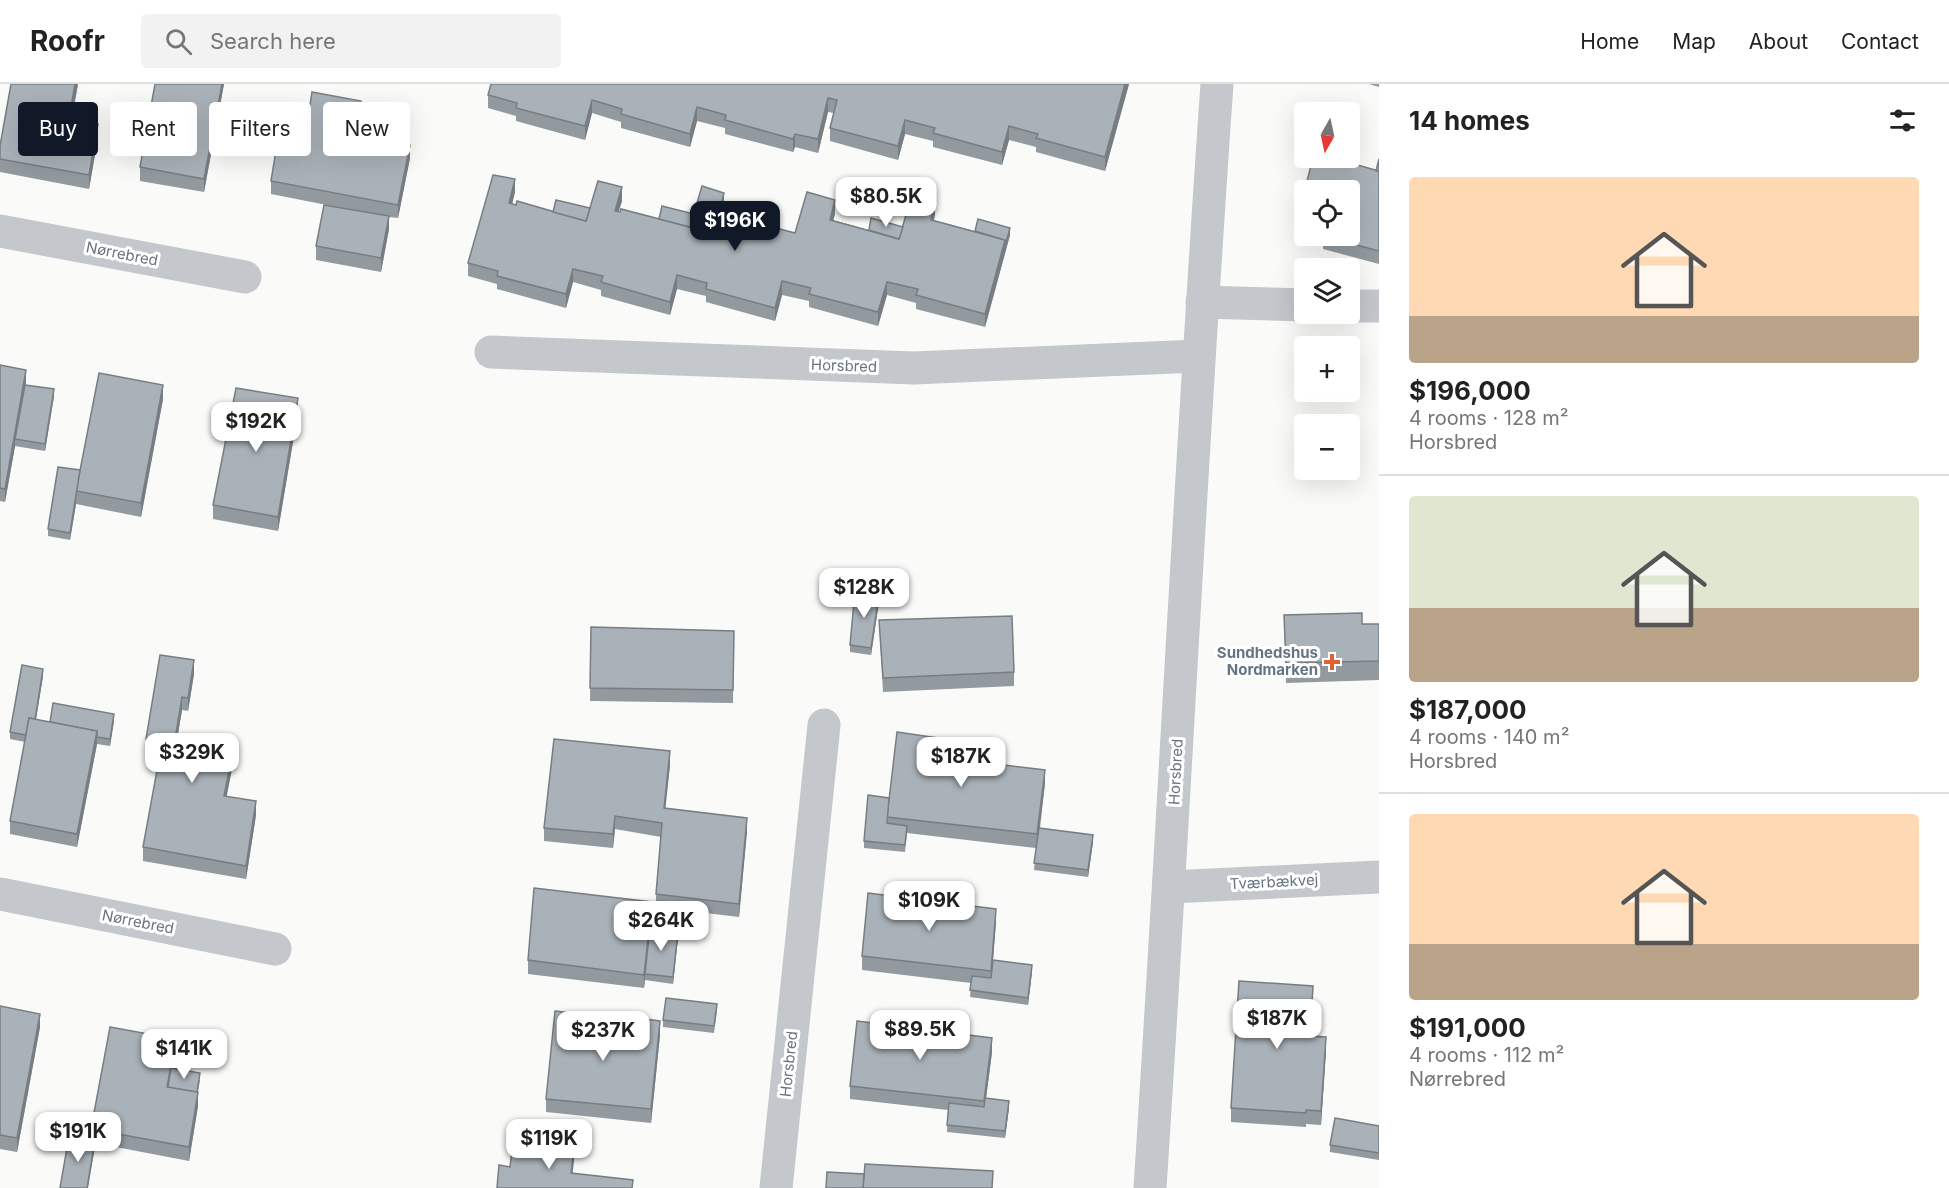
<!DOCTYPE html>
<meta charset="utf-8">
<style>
body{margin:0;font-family:Inter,sans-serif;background:#f2f2f2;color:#222;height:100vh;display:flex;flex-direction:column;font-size:22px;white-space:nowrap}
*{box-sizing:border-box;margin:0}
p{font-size:20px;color:#767676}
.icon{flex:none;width:33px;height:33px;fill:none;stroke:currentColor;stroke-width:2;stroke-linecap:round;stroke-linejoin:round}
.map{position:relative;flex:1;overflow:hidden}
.sheet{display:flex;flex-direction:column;background:#fff;width:570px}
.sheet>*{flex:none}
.banner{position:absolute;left:18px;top:18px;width:570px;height:54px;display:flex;gap:12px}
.needle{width:39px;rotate:189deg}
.fabs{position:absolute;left:1294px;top:18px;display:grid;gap:12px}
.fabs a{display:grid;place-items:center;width:66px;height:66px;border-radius:6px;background:#fff;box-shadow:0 6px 24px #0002;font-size:30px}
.price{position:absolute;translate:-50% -51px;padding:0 14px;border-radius:12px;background:#fff;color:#222;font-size:20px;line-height:39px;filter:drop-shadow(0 2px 3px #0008)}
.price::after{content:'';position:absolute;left:50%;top:36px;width:18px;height:14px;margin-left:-9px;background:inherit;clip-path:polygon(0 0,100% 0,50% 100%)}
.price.current{background:#111827;color:#fff}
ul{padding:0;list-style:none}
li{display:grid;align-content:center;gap:12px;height:318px;padding:0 30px}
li+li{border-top:2px solid #e0e0e0}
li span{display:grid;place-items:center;height:186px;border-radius:6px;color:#555}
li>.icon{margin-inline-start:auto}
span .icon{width:108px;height:108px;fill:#fffc;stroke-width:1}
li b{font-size:26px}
h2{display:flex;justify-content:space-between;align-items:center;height:72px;padding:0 30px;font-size:26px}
.tag{padding:0 21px;border-radius:6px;background:#fff;box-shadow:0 6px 24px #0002;font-size:21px;line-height:54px}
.tag.current{background:#111827;color:#fff}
header{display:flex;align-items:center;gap:36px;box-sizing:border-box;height:84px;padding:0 30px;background:#fff;border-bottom:2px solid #e0e0e0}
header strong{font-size:28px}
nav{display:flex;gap:33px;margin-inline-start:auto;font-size:21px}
.search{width:420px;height:54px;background:#f2f2f2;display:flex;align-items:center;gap:15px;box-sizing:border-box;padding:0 21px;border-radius:6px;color:#767676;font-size:22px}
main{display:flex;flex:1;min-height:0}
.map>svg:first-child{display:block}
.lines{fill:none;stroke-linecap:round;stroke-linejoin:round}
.minor{stroke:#c4c7cb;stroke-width:33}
.wall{fill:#92999f;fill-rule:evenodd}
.shaded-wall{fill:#777d82}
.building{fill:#aab2b9;stroke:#777d82;stroke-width:1.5}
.poi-dot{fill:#de6234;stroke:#fff;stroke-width:2}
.labels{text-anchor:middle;stroke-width:6;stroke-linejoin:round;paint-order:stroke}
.street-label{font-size:15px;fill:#667482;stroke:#fff}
.poi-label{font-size:15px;font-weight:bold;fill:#667482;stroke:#fff;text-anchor:end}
</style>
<header>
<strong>Roofr</strong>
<div class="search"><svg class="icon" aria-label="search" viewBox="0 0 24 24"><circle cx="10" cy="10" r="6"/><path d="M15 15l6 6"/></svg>Search here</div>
<nav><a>Home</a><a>Map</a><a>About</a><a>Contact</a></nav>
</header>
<main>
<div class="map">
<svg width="1379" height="1104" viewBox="0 0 1379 1104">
<rect width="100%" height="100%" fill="#fafaf8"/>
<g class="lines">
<g class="minor">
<polyline points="0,147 245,193"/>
<polyline points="1202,218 1305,221"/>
<polyline points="1350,222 1379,222"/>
<polyline points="491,268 914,284 1198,272"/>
<polyline points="1170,803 1379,793"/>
<polyline points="0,810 275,865"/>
<polyline points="776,1104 824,641"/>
<path d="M1150 1104C1174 736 1191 368 1217 0"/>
</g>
</g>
<g class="wall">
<polygon points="78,0 72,35 98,53 89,105 0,88 0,62"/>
<polygon points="224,0 204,108 140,97 140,83"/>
<polygon points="1129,0 1105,87 1036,68 1036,63 1009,56 1002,81 933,63 933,57 905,50 898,76 830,57 830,44 834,29 828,28 818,69 795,63 793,68 725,50 725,44 697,37 690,63 621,44 621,38 592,29 585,56 516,37 516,32 488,24 488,11"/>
<polygon points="1369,0 1379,0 1379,3"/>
<polygon points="361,30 357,51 410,74 398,134 389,133 389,145 381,188 316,176 316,162 337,123 271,110 271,97 307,41"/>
<path d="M1313 74H1341L1340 80 1342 81 1343 77 1376 87 1379 75V180L1323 165V159L1296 152V139ZM1305 106H1350V152H1305Z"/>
<polygon points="515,108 512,120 553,128 590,124 622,117 618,128 659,135 694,130 724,122 721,134 795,149 835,130 833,136 869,146 903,143 935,130 934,136 975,147 1010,151 985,243 916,225 916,219 887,211 878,242 809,223 809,217 782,211 775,237 706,218 706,212 677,205 670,231 601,212 601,206 573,198 566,224 497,205 497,200 468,192 468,179"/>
<polygon points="0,281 26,301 54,312 45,367 15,362 5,418 0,417"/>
<polygon points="163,315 141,433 76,420 70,456 48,452 48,445 80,386"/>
<polygon points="298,328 278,447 213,435 213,421"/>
<polygon points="879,518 871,571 850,568 850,561"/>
<polygon points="1284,531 1362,540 1379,540 1379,596 1286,599"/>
<polygon points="879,536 1014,588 1014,602 883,608"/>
<polygon points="591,543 734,547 733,619 590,617"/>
<polygon points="194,590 188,627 182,626 176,661 232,685 226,713 256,731 246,795 143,777 143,763 160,672 146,669 146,655"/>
<polygon points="43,592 36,635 50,638 114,637 110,662 97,660 77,763 10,750 10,737 25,658 10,655 10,648"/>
<polygon points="958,670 957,675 1045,699 1040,744 1093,758 1088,793 1034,786 1036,764 907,749 905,768 864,764 864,757 889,714"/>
<polygon points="670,681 665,724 747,747 739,833 656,823 656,810 661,753 615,745 613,764 544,757 544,744"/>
<polygon points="652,831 650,844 678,854 673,900 645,896 644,904 528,890 528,876"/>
<polygon points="996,838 993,876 1032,888 1028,921 970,913 971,899 862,886 862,872"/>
<polygon points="1313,916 1311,952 1326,967 1321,1041 1306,1040 1306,1043 1231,1038 1231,1024"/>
<polygon points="0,922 40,943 17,1068 0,1065"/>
<polygon points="717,927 714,949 663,943 663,936"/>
<polygon points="590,944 590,953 618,956 660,951 651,1039 546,1028 546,1015"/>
<polygon points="992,968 986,1014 1009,1024 1005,1054 947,1048 948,1026 850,1015 850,1002"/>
<polygon points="176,969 173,984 200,996 198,1008 198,1022 189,1077 95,1059 95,1063 91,1056 91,1045"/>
<polygon points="1379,1042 1379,1076 1330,1068 1330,1061"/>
</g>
<g class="shaded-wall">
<polygon points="75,0 78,0 69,48 69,34"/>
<polygon points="222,0 224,0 204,108 204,95"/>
<polygon points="1125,0 1129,0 1105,87 1105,73"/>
<polygon points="828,14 828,28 818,69 818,55"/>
<polygon points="592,16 592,29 585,56 585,42"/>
<polygon points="361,17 361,30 355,64 355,50"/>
<polygon points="697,23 697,37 690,63 690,50"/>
<polygon points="905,36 905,50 898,76 898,62"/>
<polygon points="98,40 98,53 89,105 89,91"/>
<polygon points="1009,42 1009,56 1002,81 1002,68"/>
<polygon points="795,50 795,63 793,68 793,55"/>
<polygon points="410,61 410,74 398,134 398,121"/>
<polygon points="1338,74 1341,74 1337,93 1337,79"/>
<polygon points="515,95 515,108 509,133 509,119"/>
<polygon points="622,103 622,117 615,140 615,127"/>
<polygon points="724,109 724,122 718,147 718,133"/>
<polygon points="835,116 835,130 830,149 830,136"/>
<polygon points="935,116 935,130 931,149 931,136"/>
<polygon points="389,132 389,145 381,188 381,174"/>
<polygon points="1010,144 1010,151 985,243 985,230 1005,156"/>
<polygon points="573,185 573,198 566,224 566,210"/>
<polygon points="677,191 677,205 670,231 670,218"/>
<polygon points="782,197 782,211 775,237 775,224"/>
<polygon points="887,198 887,211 878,242 878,228"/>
<polygon points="26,286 26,299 16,355 15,355 15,362 5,418 5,405"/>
<polygon points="163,301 163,315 141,433 141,419"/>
<polygon points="54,305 54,312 45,367 45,360"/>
<polygon points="298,314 298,328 278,447 278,433"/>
<polygon points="76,413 76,420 70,456 70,449"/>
<polygon points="879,511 879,518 871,571 871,564"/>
<polygon points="194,576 194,590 188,627 188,614"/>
<polygon points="43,585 43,592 34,648 34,641"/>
<polygon points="182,613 182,626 174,674 174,661"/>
<polygon points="114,630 114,637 110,662 110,655"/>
<polygon points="97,647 97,660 77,763 77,750"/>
<polygon points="958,657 958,670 955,688 955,675"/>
<polygon points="670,667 670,681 664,738 664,724"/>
<polygon points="232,671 232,685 224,726 224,712"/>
<polygon points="1045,686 1045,699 1037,764 1037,750"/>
<polygon points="256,717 256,731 246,795 246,782"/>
<polygon points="615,732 615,745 613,764 613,750"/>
<polygon points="747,734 747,747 739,833 739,820"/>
<polygon points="1093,751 1093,758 1088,793 1088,786"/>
<polygon points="652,818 652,831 644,904 644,891"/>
<polygon points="996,825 996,838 991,901 991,887"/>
<polygon points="678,847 678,854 673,900 673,893"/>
<polygon points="1032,881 1032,888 1028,921 1028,914"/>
<polygon points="1313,902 1313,916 1310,966 1310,952"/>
<polygon points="40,930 40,943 17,1068 17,1054"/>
<polygon points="660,937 660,951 651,1039 651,1025"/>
<polygon points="1326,953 1326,967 1321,1041 1321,1027"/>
<polygon points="992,954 992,968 984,1030 984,1017"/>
<polygon points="176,955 176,969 168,1010 167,1003"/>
<polygon points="198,1008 198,1022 189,1077 189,1063"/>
<polygon points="1009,1017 1009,1024 1005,1054 1005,1047"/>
<polygon points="95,1056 95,1063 88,1104 87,1104"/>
<polygon points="574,1064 574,1077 571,1103 571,1089"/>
</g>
<g class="building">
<polygon points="11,0 75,0 69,34 98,40 89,91 0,75 0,62"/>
<polygon points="155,0 222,0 204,95 140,83"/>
<polygon points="491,0 1125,0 1105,73 1036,54 1038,50 1009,42 1002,68 933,49 935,44 905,36 898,62 830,44 837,16 828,14 818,55 795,50 793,55 725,36 726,31 697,23 690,50 621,30 622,25 592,16 585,42 516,24 517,19 488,11"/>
<polygon points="312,8 361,17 355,50 410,61 398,121 271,97 281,36 307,41"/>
<polygon points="1313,74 1338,74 1337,79 1342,81 1343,77 1379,87 1379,167 1323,152 1350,152 1350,106 1305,106 1305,141 1296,139"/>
<polygon points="1379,75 1379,87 1376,87"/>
<polygon points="493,91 515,95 509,119 516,121 517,117 586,137 598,97 622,103 615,127 620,128 621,125 690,143 702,102 724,109 718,133 725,134 727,131 795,149 807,108 835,116 830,136 899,155 912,110 935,116 931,136 1005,156 985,230 916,211 918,205 887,198 878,228 809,210 811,204 782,197 775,224 706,205 707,199 677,191 670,218 601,198 603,192 573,185 566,210 497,192 498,187 468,179"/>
<polygon points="556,116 590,124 586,137 553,128"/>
<polygon points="324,121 389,132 381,174 316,162"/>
<polygon points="662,122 694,130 690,143 659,135"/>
<polygon points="871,134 903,143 899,155 869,146"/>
<polygon points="978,135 1010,144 1005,162 1005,156 975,147"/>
<polygon points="0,281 26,286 5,405 0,404"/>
<polygon points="99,289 163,301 141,419 76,407"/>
<polygon points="25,301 54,305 45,360 15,355"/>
<polygon points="236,304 298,314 278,433 213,421"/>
<polygon points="58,383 80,386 70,449 48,445"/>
<polygon points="855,507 879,511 871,564 850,561"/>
<polygon points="1362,529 1362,540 1379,540 1379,577 1286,579 1284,531"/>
<polygon points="1012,532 1014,588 883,594 879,536"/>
<polygon points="591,543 734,547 733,606 590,604"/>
<polygon points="160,571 194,576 188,614 182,613 174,661 232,671 224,712 256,717 246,782 143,763 162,659 146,655"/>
<polygon points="22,581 43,585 35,635 29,634 26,651 10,648"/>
<polygon points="53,619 114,630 110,655 97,653 97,647 50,638"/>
<polygon points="29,634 97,647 77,750 10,737"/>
<polygon points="897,648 958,657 955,675 1045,686 1037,750 887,733"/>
<polygon points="554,655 670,667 664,724 747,734 739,820 656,810 662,739 615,732 613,750 544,744"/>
<polygon points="868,711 889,714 887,739 907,742 905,761 864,757"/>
<polygon points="1039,744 1093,751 1088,786 1034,779"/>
<polygon points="534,804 652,818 644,891 528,876"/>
<polygon points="868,809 996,825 991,887 862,872"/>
<polygon points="650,844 678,847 673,893 645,890"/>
<polygon points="993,876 1032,881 1028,914 970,906 972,892 991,894"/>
<polygon points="1239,897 1313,902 1310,952 1326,953 1321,1027 1306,1026 1306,1029 1231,1024"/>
<polygon points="666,914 717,920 714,942 663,936"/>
<polygon points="0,922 40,930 17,1054 0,1051"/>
<polygon points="555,927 590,931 589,952 618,956 620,932 660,937 651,1025 546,1015"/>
<polygon points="857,937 992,954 984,1017 850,1002"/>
<polygon points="110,943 176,955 167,1003 198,1008 189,1063 91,1045"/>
<polygon points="171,984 200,989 197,1008 168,1003"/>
<polygon points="985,1014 1009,1017 1005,1047 947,1041 949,1019 984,1023"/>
<polygon points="1335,1034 1379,1042 1379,1069 1330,1061"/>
<polygon points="69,1052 95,1056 87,1104 60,1104"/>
<polygon points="513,1057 574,1064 571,1089 633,1096 632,1104 497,1104 499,1081 510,1083"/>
<polygon points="865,1080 993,1087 992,1104 863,1104"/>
<polygon points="827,1088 864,1090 863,1104 826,1104"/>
</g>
<path class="poi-dot" d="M1329 569h6v6h6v6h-6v6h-6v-6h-6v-6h6z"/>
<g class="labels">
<g class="street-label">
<text transform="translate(122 170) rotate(11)" y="5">Nørrebred</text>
<text transform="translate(844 282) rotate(2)" y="5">Horsbred</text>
<text transform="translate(1176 688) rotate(-87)" y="5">Horsbred</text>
<text transform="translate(1274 798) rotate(-3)" y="5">Tværbækvej</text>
<text transform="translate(138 838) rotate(11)" y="5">Nørrebred</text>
<text transform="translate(789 980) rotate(-84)" y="5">Horsbred</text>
</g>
<g class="poi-label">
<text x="1318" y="574">Sundhedshus<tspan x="1318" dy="17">Nordmarken</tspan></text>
</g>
</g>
</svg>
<div class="fabs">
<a><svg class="needle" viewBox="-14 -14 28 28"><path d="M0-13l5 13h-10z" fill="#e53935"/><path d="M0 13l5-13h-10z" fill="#767676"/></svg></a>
<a><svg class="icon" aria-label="locate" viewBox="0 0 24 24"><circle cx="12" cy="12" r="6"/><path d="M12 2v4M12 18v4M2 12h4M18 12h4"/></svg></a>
<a><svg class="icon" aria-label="layers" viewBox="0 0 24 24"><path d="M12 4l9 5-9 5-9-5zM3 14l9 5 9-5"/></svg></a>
<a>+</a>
<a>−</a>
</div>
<b class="price" style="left:886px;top:144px">$80.5K</b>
<b class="price current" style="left:735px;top:168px">$196K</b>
<b class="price" style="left:256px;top:369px">$192K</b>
<b class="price" style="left:864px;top:535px">$128K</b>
<b class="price" style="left:192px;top:700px">$329K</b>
<b class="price" style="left:961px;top:704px">$187K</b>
<b class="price" style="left:929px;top:848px">$109K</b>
<b class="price" style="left:661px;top:868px">$264K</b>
<b class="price" style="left:1277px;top:966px">$187K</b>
<b class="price" style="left:920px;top:977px">$89.5K</b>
<b class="price" style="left:603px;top:978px">$237K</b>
<b class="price" style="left:184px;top:996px">$141K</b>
<b class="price" style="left:78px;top:1079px">$191K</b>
<b class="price" style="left:549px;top:1086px">$119K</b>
<div class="banner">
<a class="tag current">Buy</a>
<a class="tag">Rent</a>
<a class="tag">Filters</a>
<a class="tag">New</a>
</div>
</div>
<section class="sheet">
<h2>14 homes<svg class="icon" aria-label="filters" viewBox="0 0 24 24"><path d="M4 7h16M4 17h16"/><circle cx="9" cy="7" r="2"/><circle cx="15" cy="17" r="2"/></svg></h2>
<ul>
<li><span style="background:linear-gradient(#ffd9b3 75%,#b9a48a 0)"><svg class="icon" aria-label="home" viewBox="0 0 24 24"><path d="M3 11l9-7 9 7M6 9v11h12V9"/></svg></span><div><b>$196,000</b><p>4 rooms · 128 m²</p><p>Horsbred</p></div></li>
<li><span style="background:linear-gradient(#dfe7d0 60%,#b9a48a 0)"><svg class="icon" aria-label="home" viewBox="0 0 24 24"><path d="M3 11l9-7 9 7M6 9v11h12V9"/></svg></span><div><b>$187,000</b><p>4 rooms · 140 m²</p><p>Horsbred</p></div></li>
<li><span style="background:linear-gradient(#ffd9b3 70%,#b9a48a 0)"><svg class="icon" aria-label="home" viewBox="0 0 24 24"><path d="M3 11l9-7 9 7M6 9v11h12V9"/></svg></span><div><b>$191,000</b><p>4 rooms · 112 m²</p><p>Nørrebred</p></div></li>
</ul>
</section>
</main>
